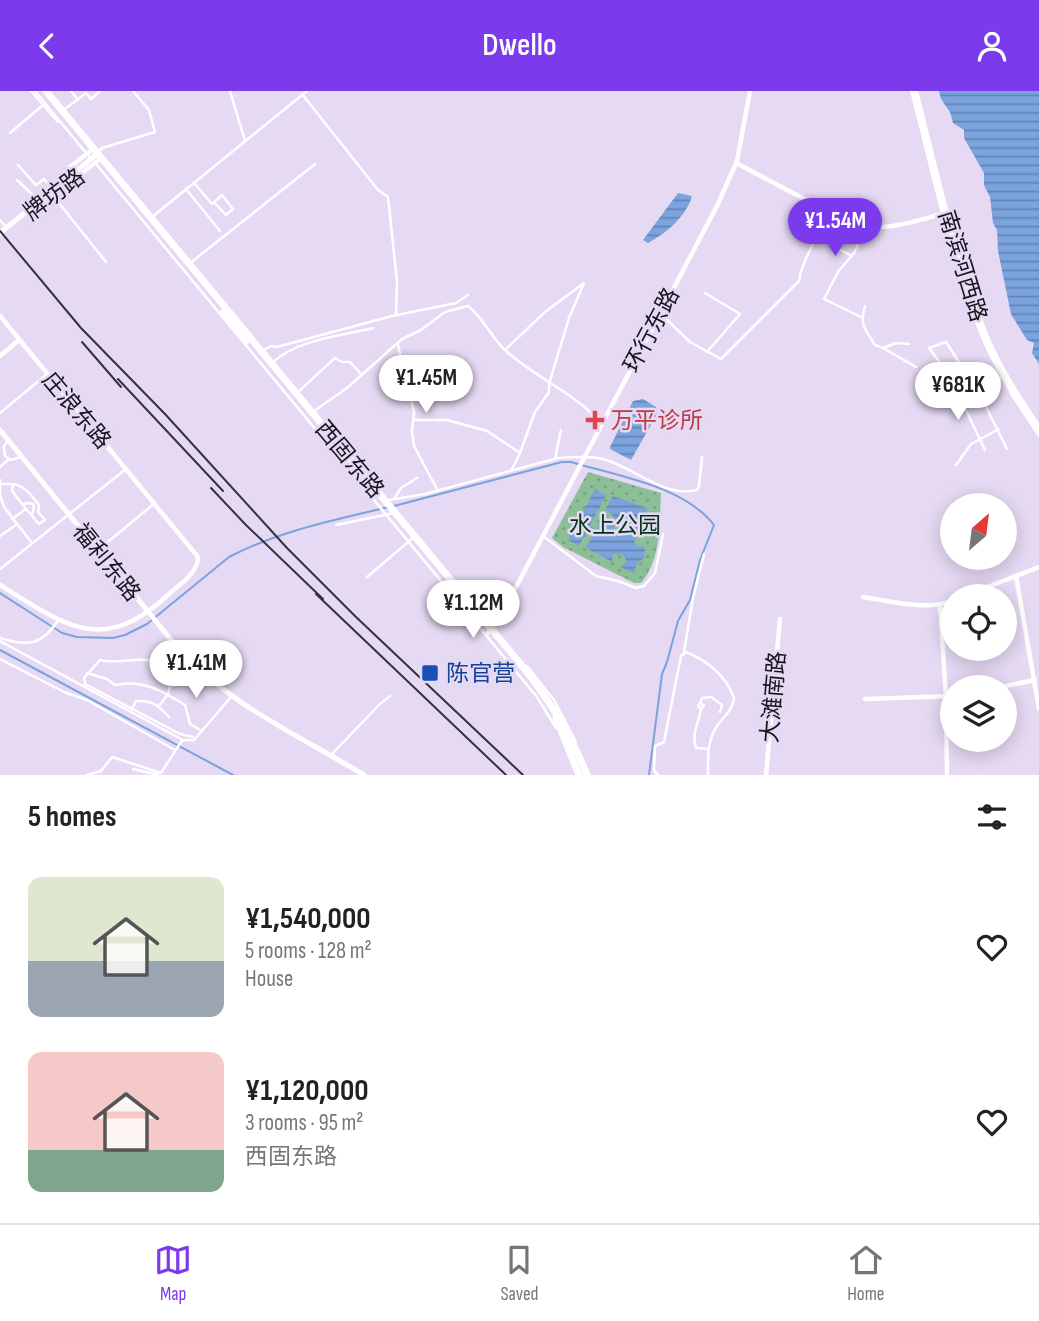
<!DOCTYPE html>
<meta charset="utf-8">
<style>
body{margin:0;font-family:"Sofia Sans Condensed","Noto Sans SC",sans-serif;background:#f2f2f2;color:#222;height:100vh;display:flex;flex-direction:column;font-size:26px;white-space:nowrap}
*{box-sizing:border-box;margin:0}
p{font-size:23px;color:#767676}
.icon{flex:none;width:38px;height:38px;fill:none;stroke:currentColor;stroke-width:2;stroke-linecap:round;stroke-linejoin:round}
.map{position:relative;height:684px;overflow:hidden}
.drawer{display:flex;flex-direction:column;background:#fff;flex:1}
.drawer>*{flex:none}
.needle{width:46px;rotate:28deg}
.tools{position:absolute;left:940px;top:402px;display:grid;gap:14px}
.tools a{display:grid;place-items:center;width:77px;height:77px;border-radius:50%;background:#fff;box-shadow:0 4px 18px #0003;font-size:35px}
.price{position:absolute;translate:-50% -60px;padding:0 16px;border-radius:24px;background:#fff;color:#222;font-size:23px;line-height:46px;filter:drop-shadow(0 2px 4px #0008)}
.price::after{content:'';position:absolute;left:50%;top:42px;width:21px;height:16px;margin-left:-10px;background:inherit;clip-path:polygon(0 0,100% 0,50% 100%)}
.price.on{background:#7c3aed;color:#fff}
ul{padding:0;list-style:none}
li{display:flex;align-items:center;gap:21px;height:175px;padding:0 28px}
li span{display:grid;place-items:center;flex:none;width:196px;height:140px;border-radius:14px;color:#555}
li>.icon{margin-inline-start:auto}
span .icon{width:84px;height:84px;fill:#fffc;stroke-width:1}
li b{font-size:30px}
h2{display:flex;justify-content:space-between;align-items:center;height:84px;padding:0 28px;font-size:30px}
header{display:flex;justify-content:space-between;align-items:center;height:91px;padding:0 28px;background:#7c3aed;color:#fff;font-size:32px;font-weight:600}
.dock{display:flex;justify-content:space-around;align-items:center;height:98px;border-top:2px solid #e0e0e0;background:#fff;font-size:19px;color:#767676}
.dock a{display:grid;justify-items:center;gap:4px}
.dock .on{color:#7c3aed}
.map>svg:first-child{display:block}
.grass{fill:url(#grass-dots)}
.water{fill:url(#water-rules)}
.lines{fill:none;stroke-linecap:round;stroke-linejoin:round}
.stream{stroke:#7ba3dd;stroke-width:2}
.minor{stroke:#fff;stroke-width:2.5}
.tertiary{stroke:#fff;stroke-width:4.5}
.secondary{stroke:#fff;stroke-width:5}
.primary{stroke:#fff;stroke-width:7}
.trunk{stroke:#fff;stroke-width:8}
.rail{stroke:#36313c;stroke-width:2}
.health-dot{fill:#e0444e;stroke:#e5d9f3;stroke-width:2.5}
.transit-dot{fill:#1a4fb4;stroke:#e5d9f3;stroke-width:2.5}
.labels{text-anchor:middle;stroke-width:5;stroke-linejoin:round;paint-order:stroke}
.street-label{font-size:23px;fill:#19151e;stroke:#e5d9f3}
.health-label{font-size:23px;fill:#be3a42;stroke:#e5d9f3;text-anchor:start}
.park-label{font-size:23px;fill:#013515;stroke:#e5d9f3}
.transit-label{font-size:23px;fill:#164399;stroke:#e5d9f3;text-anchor:start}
</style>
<header><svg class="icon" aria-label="back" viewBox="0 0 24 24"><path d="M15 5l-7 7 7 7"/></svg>Dwello<svg class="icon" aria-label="person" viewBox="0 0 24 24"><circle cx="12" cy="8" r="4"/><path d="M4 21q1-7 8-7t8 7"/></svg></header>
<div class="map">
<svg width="1039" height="684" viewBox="0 0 1039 684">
<defs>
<pattern id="grass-dots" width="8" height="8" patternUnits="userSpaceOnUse" patternTransform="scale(1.75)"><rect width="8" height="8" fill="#8cbf97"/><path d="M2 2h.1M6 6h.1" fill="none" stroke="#78a382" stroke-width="1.8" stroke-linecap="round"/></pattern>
<pattern id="water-rules" width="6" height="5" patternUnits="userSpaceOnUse" patternTransform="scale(1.75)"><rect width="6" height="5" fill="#7ba3dd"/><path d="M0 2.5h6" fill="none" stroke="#6484b3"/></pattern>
</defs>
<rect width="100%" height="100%" fill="#e5d9f3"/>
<path class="grass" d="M588 381 661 402C659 432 662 468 641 492H634L563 456 552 447Z"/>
<g class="water">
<polygon points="939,0 1039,0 1039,273 1032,262 1034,252 1027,249 1011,223 998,160 997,139 993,132 990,106 984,94 984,82 964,47 964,39 953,32 950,21 941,8"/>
<path d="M678 102 692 105C686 126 666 142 648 152L643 149Z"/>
<polygon points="643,308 656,316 657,323 631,369 610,358 610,356 633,310"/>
<polygon points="595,398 606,404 579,455 568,449"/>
<path d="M613 405 647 417 646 436 639 437 635 443 624 438 623 433C614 430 613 422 605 419Z"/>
<polygon points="607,425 615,432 612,443 620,445 621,441 627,441 636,446 634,452 639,456 641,455 645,457 644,467 638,471 633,482 621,476 627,470 622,463 613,463 612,471 586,457 599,433 603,433"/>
</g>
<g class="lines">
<g class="stream">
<path d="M394 415 562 371H571C617 385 684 395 714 434L700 469 690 509 678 530 667 571 662 583 649 684"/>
<path d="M0 502 62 542 77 546 113 547 125 544 147 533 229 466C279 440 334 429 389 416"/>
<polyline points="0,559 233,684"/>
</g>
<g class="minor">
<polyline points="31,0 58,31"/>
<polyline points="35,0 91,68"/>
<polyline points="71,0 78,9"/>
<polyline points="230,0 245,50"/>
<polyline points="302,3 378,99 388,106 397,190 396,224"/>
<polyline points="65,18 86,2 91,8 100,0"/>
<polyline points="10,42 43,14"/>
<polyline points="98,61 102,57 155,41 149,19 133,0"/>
<polyline points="96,73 537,606 556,637"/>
<polyline points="18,74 36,94 44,88 51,97"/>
<polyline points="17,89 38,109"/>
<polyline points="194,92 212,113 222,104 233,118 226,124 214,111"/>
<polyline points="186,98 220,140"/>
<polyline points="51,102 106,171"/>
<polyline points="152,126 307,0"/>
<polyline points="0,129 6,136"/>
<polyline points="818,147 852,165"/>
<polyline points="189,173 315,73"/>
<polyline points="705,202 740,223 707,261"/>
<path d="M865 215C859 236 866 238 875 254L883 257"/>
<path d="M660 222 690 251 721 268 799 190C802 168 820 144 828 122"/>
<polyline points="863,227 824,208 838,181 854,162 866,137"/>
<polygon points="946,251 979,302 969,310 929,257"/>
<polyline points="909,253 896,252 883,257 916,276"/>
<polyline points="398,254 414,321 412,340 414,355 438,400"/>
<polyline points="264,259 271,255 277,256 392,225 456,212 468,204"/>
<path d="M273 271C299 248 341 245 373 237"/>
<polyline points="1001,286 994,296 979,302 1007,358"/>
<polyline points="298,301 335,267 342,271 350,271 362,284"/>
<polyline points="1010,301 1039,345"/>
<polyline points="969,310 964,315 985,359"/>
<path d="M314 320 347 297 402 248 421 239 445 221 468 215C483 226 492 248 506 260 536 287 575 302 601 332"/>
<polyline points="0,322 47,283"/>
<polyline points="413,329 447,329 487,340 520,362 535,321 549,301 549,293 569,227 584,192 545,221 505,259"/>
<polyline points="8,350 4,355 5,365 11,369 21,366"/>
<polyline points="555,368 561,339"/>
<polyline points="956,374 971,353 999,338"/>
<polyline points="0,376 8,369"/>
<polyline points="512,378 520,362"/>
<polyline points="0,389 0,403"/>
<polyline points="1,393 13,393 12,400 26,418 12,428"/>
<path d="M13 393C25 395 32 405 39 414L38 421 45 429 39 433 26 418"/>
<polyline points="0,404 4,416 32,452"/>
<polyline points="394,408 401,397 417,387"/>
<path d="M389 409 425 403 558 367C570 366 592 365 603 368 634 376 663 407 697 399L699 395 702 366"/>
<polyline points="24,413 28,412 33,413 34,416 32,423"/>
<polyline points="336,434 394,422"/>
<polyline points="0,445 16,434"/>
<polyline points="543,445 596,485 618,490 636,497 644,495 655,482 663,443"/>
<polyline points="98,459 155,412"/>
<polyline points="0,478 126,378"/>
<polyline points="367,486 414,446"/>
<path d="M0 547C27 556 43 554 58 529"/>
<polyline points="0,550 183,649"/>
<polyline points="684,561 693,507 704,463"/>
<polyline points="0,568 64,601 87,609 175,659"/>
<polyline points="527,575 554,609 576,651"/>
<path d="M87 582 107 588 115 594C142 588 163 600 185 614L190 633 202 640"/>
<polyline points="700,612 702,607 711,606 722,614 720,621"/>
<polygon points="700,612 704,614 701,618 698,615"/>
<path d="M159 615 168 603 172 587C156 555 126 576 100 569L84 587 85 593 180 643 193 646"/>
<path d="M132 618 136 610C152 609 158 614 169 626"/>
<path d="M701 618C699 631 691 643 696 657L709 658"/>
<polyline points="331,664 380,613 390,605"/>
<polyline points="133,678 155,683 159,682"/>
<polyline points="87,684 101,680 112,666 161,682 181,651 183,649 194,649 231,606"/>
<path d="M658 684 654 680 655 655 664 651 681 565 686 561C708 570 726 585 734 607 733 619 723 626 717 635 707 649 708 668 708 684"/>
</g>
<g class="tertiary">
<path d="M736 72 846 130C880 145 916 129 950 121"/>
<polyline points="59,91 70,76 93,58"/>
<polyline points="63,93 76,87 101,67"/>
<path d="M0 225 198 466C198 482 180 493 169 503 103 565 66 535 0 494"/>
<polyline points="0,265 19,249"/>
<polyline points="1016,485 1039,618"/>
<path d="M863 506C891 510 925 520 952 510"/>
<polyline points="962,506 1039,476"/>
<polyline points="940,514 946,606 947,684"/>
<polyline points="488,542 515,498 717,115 737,70 750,0"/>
<polyline points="996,597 1035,589"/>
<polyline points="865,608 952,605"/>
<polyline points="766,684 780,528"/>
</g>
<g class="secondary">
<polyline points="0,142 97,63"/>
<path d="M0 339 177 556C227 613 300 645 364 684"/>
</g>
<g class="primary">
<path d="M46 0 523 576C550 610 571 643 587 684"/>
<polyline points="223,222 246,250"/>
<polyline points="556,627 579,684"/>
</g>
<path class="trunk" d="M914 0C935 80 952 164 983 241 997 276 1018 308 1039 339"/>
<g class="rail">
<polyline points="0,140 81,237 165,323 287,457 356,526 523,684"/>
<polyline points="82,251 121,296"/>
<polyline points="118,288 223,400"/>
<polyline points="211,397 246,434 323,508"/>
<polyline points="316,503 506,684"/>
</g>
</g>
<path class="health-dot" d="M591.5 318.5h7v7h7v7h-7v7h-7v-7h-7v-7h7z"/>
<rect class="transit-dot" x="421" y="573" width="18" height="18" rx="3.5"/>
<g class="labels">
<g class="street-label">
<text transform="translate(54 103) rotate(-37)" y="8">牌坊路</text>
<text transform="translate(963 175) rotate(73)" y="8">南滨河西路</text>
<text transform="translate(651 239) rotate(-62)" y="8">环行东路</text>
<text transform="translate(77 319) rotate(50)" y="8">庄浪东路</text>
<text transform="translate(350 368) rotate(50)" y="8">西固东路</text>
<text transform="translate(107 471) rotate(51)" y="8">福利东路</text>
<text transform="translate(773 606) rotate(-85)" y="8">大滩南路</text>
</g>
<g class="health-label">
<text x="611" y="337">万平诊所</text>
</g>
<g class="park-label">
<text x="615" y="442">水上公园</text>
</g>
<g class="transit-label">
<text x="446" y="590">陈官营</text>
</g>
</g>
</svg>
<div class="tools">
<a><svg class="needle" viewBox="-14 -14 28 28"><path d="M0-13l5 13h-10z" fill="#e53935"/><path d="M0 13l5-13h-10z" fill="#767676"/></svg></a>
<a><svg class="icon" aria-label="locate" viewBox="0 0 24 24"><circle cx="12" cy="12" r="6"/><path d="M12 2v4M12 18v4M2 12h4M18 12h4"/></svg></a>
<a><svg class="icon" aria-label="layers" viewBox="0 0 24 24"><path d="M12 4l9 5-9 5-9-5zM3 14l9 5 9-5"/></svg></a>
</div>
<b class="price on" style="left:835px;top:167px">¥1.54M</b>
<b class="price" style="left:426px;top:324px">¥1.45M</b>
<b class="price" style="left:958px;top:331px">¥681K</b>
<b class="price" style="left:473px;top:549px">¥1.12M</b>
<b class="price" style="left:196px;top:609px">¥1.41M</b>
</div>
<section class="drawer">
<h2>5 homes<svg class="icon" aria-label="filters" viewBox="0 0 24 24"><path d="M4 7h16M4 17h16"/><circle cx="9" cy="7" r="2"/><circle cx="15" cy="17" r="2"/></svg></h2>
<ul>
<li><span style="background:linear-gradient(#dfe7d0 60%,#9aa5b1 0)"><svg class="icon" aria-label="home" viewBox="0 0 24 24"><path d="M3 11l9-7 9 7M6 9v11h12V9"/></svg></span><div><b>¥1,540,000</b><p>5 rooms · 128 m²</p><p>House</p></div><svg class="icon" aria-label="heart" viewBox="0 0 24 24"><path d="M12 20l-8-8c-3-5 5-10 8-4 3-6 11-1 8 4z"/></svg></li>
<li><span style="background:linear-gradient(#f6c9c9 70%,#7fa58c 0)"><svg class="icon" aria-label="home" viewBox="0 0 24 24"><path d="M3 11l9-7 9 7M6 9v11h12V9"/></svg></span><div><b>¥1,120,000</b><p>3 rooms · 95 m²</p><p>西固东路</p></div><svg class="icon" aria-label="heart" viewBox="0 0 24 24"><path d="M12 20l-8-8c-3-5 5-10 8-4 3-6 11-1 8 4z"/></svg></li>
</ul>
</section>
<nav class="dock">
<a class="on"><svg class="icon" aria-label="map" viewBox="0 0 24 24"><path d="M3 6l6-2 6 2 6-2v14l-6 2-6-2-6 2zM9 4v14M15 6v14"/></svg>Map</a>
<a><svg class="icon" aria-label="saved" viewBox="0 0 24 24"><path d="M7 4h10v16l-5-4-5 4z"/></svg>Saved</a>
<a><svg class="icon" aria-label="home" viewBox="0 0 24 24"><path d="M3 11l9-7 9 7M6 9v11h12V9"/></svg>Home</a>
</nav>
